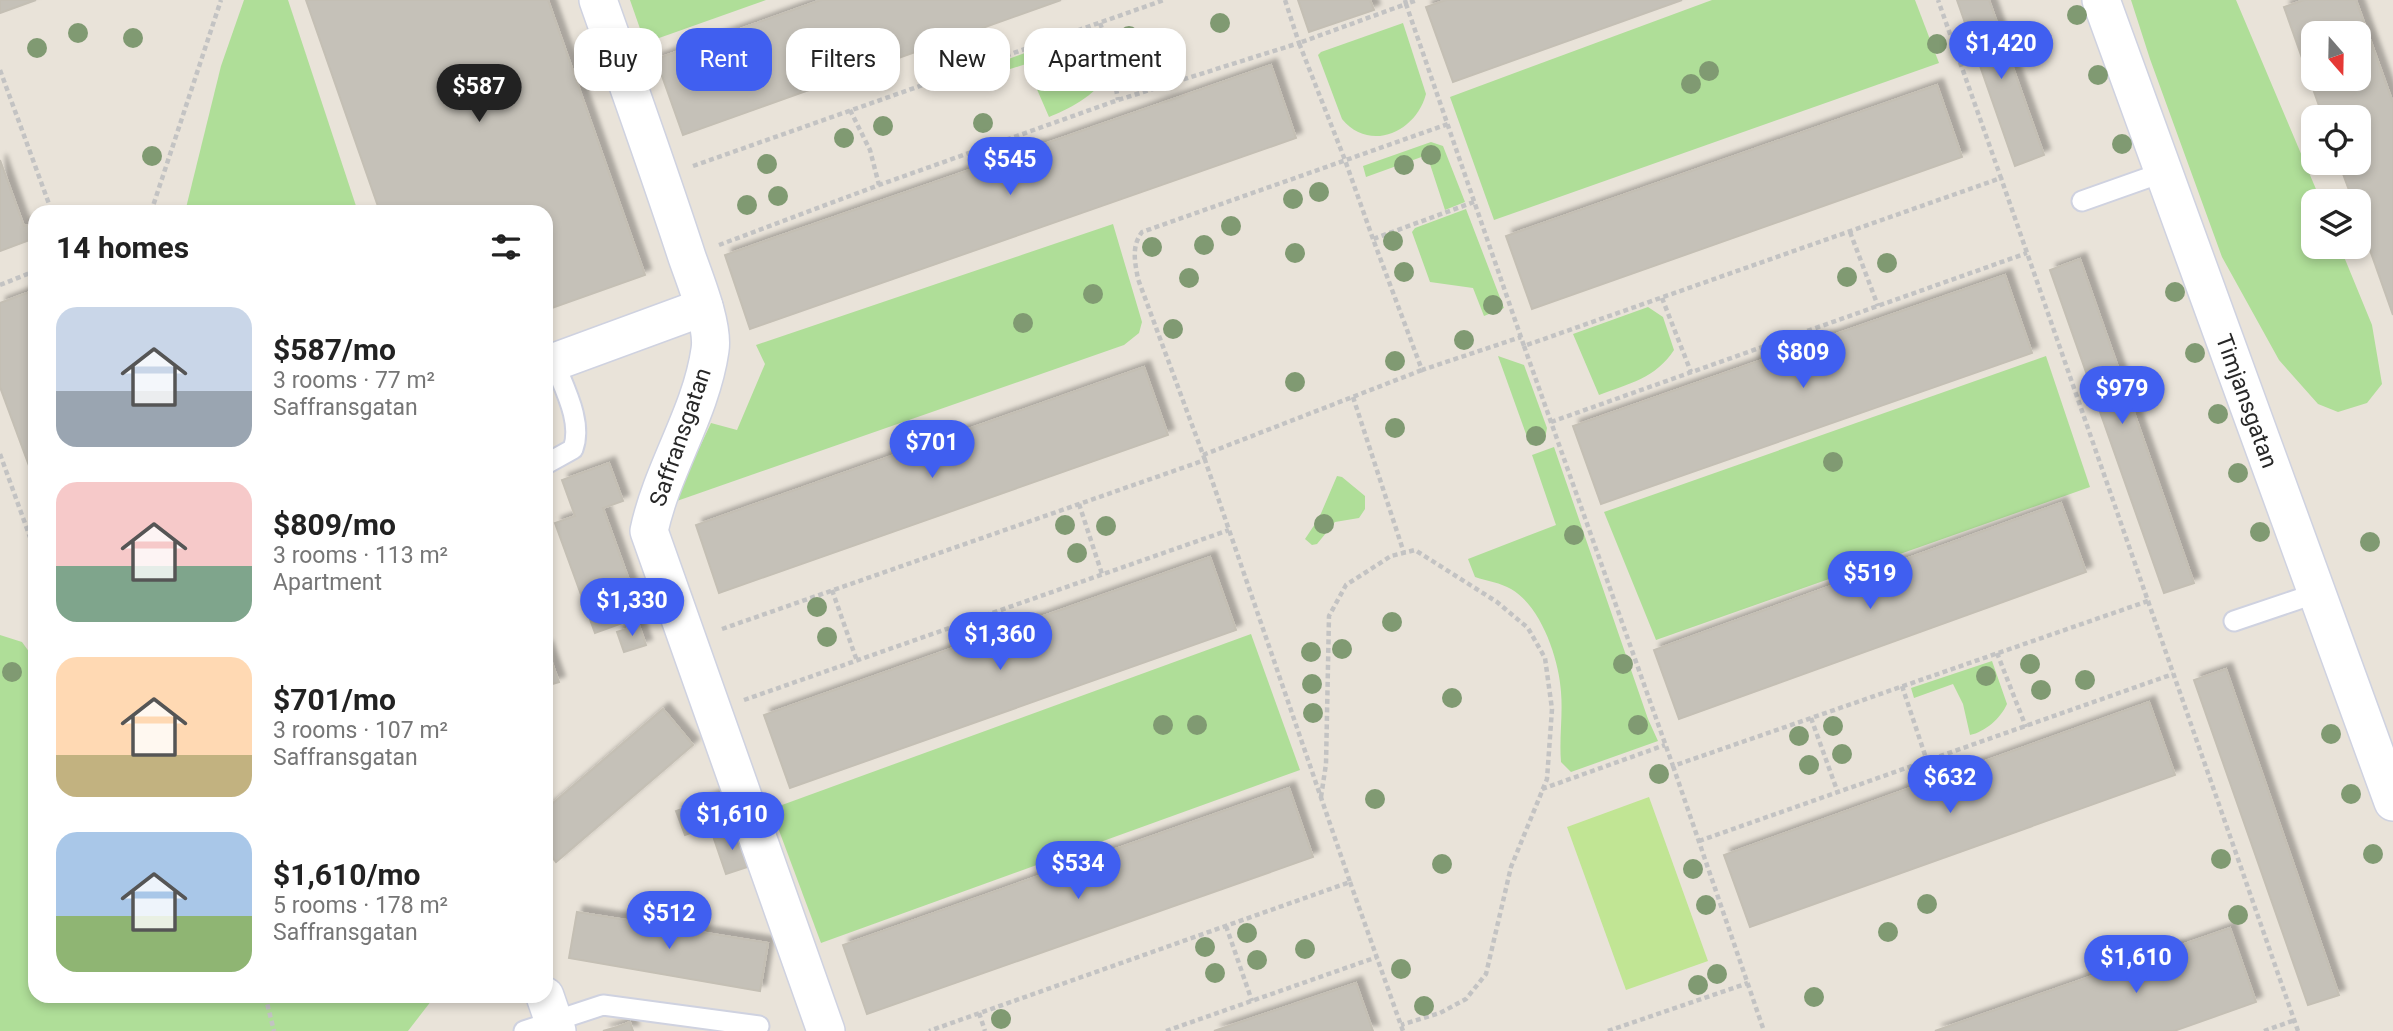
<!DOCTYPE html>
<meta charset="utf-8">
<style>
body{margin:0;font-family:Roboto,sans-serif;background:#f2f2f2;color:#222;height:100vh;display:flex;flex-direction:column;font-size:26px;white-space:nowrap}
*{box-sizing:border-box;margin:0}
p{font-size:23px;color:#767676}
.icon{flex:none;width:38px;height:38px;fill:none;stroke:currentColor;stroke-width:2;stroke-linecap:round;stroke-linejoin:round}
.map{position:relative;flex:1;overflow:hidden}
.drawer{position:absolute;left:28px;top:205px;width:525px;height:798px;display:flex;flex-direction:column;background:#fff;border-radius:21px;box-shadow:0 4px 10px #0003}
.drawer>*{flex:none}
.hud{position:absolute;left:574px;top:28px;width:665px;height:63px;display:flex;gap:14px}
.needle{width:46px;rotate:160deg}
.fabs{position:absolute;left:2301px;top:21px;display:grid;gap:14px}
.fabs a{display:grid;place-items:center;width:70px;height:70px;border-radius:14px;background:#fff;box-shadow:0 4px 10px #0003;font-size:35px}
.price{position:absolute;translate:-50% -60px;padding:0 16px;border-radius:24px;background:#405ff0;color:#fff;font-size:23px;line-height:46px;filter:drop-shadow(0 2px 4px #0008)}
.price::after{content:'';position:absolute;left:50%;top:42px;width:21px;height:16px;margin-left:-10px;background:inherit;clip-path:polygon(0 0,100% 0,50% 100%)}
.price.active{background:#222;color:#fff}
ul{padding:0;list-style:none}
li{display:flex;align-items:center;gap:21px;height:175px;padding:0 28px}
li span{display:grid;place-items:center;flex:none;width:196px;height:140px;border-radius:21px;color:#555}
li>.icon{margin-inline-start:auto}
span .icon{width:84px;height:84px;fill:#fffc;stroke-width:1}
li b{font-size:30px}
h2{display:flex;justify-content:space-between;align-items:center;height:84px;padding:0 28px;font-size:30px}
.chip{padding:0 24px;border-radius:21px;background:#fff;box-shadow:0 4px 10px #0003;font-size:24px;line-height:63px}
.chip.active{background:#405ff0;color:#fff}
.map>svg:first-child{display:block}
.green{fill:#afde98}
.pitch{fill:#c1e594}
.building{fill:#c5c1b8;stroke:#c4bfb4;stroke-width:2;fill-rule:evenodd;filter:url(#shadow)}
.lines{fill:none;stroke-linecap:round;stroke-linejoin:round}
.lane-casing{stroke:#cfd2e0;stroke-width:23}
.street-casing{stroke:#cfd2e0;stroke-width:40}
.path{stroke:#c3c3c3;stroke-width:4.5;stroke-dasharray:5 3.5;stroke-linecap:butt}
.lane{stroke:#fff;stroke-width:19}
.street{stroke:#fff;stroke-width:37}
.tree{fill:#809a72}
.labels{text-anchor:middle;stroke-width:7;stroke-linejoin:round;paint-order:stroke}
.street-label{font-size:23px;fill:#272727;stroke:#fff}
</style>
<div class="map">
<svg width="2393" height="1031" viewBox="0 0 2393 1031">
<defs>
<filter id="shadow"><feDropShadow dx="6" dy="-6" stdDeviation="2" flood-color="#0004"/></filter>
</defs>
<rect width="100%" height="100%" fill="#e9e3d9"/>
<g class="green">
<polygon points="244,0 288,0 358,212 185,212 221,66"/>
<polygon points="630,0 766,0 645,43"/>
<polygon points="1712,0 1915,0 1939,63 1494,220 1450,97"/>
<polygon points="2131,0 2236,0 2321,201 2314,201 2314,247 2340,247 2372,325 2382,384 2367,403 2338,412 2318,404 2279,360 2222,257 2150,59"/>
<path d="M1403 23 1426 94C1416 132 1370 153 1342 119L1318 55 1321 52Z"/>
<path d="M1085 31 1094 44 1105 76C1097 95 1067 110 1049 117L1026 64 988 76 984 68Z"/>
<polygon points="1431,142 1443,146 1465,202 1445,210 1427,155 1366,177 1363,166"/>
<polygon points="1466,209 1504,308 1484,316 1473,288 1430,282 1412,232 1415,228"/>
<polygon points="1113,224 1142,322 1139,333 1124,345 674,502 711,423 737,430 765,364 756,345"/>
<path d="M1648 307 1663 317 1674 350C1656 378 1628 384 1599 395L1573 334Z"/>
<polygon points="1498,356 1524,365 1547,428 1545,439 1530,445"/>
<polygon points="2046,356 2090,487 1656,640 1604,512"/>
<path d="M1554 447 1648 719 1658 741 1571 772 1561 762C1559 738 1563 716 1561 692 1559 659 1541 606 1511 589 1501 583 1487 581 1475 577L1468 559 1556 525 1532 455Z"/>
<polygon points="1337,476 1342,477 1365,496 1365,509 1359,518 1335,522 1317,544 1312,545 1305,539 1319,518"/>
<polygon points="1251,634 1300,770 821,943 771,809"/>
<polygon points="0,635 22,642 35,660 35,996 435,996 408,1031 0,1031"/>
<path d="M1992 661 2007 704C2001 718 1985 732 1970 735L1963 704 1953 684 1914 698 1911 688Z"/>
</g>
<polygon class="pitch" points="1649,797 1708,961 1626,990 1567,827"/>
<g class="building">
<polygon points="0,0 36,0 0,13"/>
<polygon points="306,0 548,0 645,275 546,310 546,212 380,212"/>
<polygon points="821,0 1061,0 683,135 656,59"/>
<polygon points="1298,0 1370,0 1374,10 1309,32"/>
<polygon points="1446,0 1682,0 1453,82 1426,7"/>
<polygon points="1957,0 1989,0 2044,155 2015,166"/>
<path d="M2304 0H2356L2393 103V315L2359 219V201H2353L2339 163H2359V117H2323L2284 7ZM2314 33H2359V79H2314Z"/>
<polygon points="1271,65 1296,138 750,329 725,255"/>
<polygon points="1937,85 1962,157 1532,309 1506,236"/>
<polygon points="0,160 24,226 30,225 35,238 0,251"/>
<polygon points="2080,259 2194,583 2164,593 2050,270"/>
<polygon points="2005,275 2032,353 1601,504 1573,426"/>
<polygon points="35,290 35,482 0,387 0,303"/>
<polygon points="1144,367 1168,435 719,593 696,525"/>
<polygon points="609,463 623,501 603,508 642,616 595,633 555,523 575,516 562,480"/>
<polygon points="2061,503 2086,572 1679,719 1654,650"/>
<polygon points="1210,557 1236,630 790,788 764,715"/>
<polygon points="639,625 646,645 624,652 617,632"/>
<polygon points="546,646 559,682 546,686"/>
<polygon points="2226,669 2339,995 2308,1005 2194,680"/>
<polygon points="2149,702 2175,775 1750,927 1724,855"/>
<polygon points="663,709 693,745 556,862 546,850 546,809"/>
<polygon points="1289,788 1313,857 867,1014 843,945"/>
<polygon points="716,796 725,821 685,835 676,811"/>
<polygon points="738,831 750,866 726,874 714,839"/>
<polygon points="577,912 768,943 760,991 569,958"/>
<polygon points="2230,928 2256,1002 2174,1031 1935,1031"/>
<polygon points="1356,983 1373,1031 1214,1031 1300,1002"/>
<polygon points="630,1022 633,1031 603,1031 617,1027"/>
</g>
<g class="lines">
<g class="lane-casing">
<g id="lane">
<polyline points="2082,201 2164,172"/>
<path d="M546 464 573 449C583 422 564 388 554 362"/>
<polyline points="2234,621 2317,593"/>
<polyline points="524,1031 603,1005 759,1026"/>
</g>
</g>
<g class="street-casing">
<g id="street">
<path d="M598 0C628 85 659 171 687 257 695 280 714 326 710 350 701 413 662 469 649 531L826 1031"/>
<polyline points="2101,0 2393,802"/>
<polyline points="546,365 704,307"/>
<polyline points="545,996 557,1031"/>
</g>
</g>
<g class="path">
<polyline points="1405,0 1406,4 1417,0"/>
<polyline points="1100,23 1109,48 1118,100"/>
<polyline points="0,70 52,212"/>
<polyline points="850,110 870,150 879,185"/>
<polyline points="693,166 1164,0"/>
<polyline points="1474,202 1373,239 1422,370 1521,337"/>
<polyline points="151,212 221,0"/>
<polyline points="1850,232 1878,306"/>
<polyline points="1373,239 1345,160 1299,43 1406,4 1524,346 2001,178 1938,0"/>
<polyline points="719,245 879,185 1118,100 1299,43 1285,0"/>
<polyline points="0,285 35,271"/>
<polyline points="1662,298 1691,372"/>
<polyline points="1524,346 1673,766 2148,601 2001,178"/>
<polyline points="1353,397 1404,553"/>
<polyline points="1551,422 2027,253"/>
<polyline points="0,454 35,551"/>
<polyline points="1203,455 1422,370"/>
<path d="M1205 460 1138 279C1135 262 1131 247 1142 232L1448 124"/>
<polyline points="1079,504 1102,574"/>
<polyline points="832,590 857,661"/>
<polyline points="2148,601 2298,1031"/>
<polyline points="722,629 1205,460 1350,882 929,1031"/>
<polyline points="1997,653 2026,727"/>
<polyline points="1902,686 1927,761"/>
<polyline points="744,700 1229,530"/>
<polyline points="1811,718 1838,793"/>
<polyline points="1673,766 1764,1031"/>
<polyline points="1542,789 1665,745"/>
<polyline points="1321,797 1326,764 1329,616 1346,585 1391,556 1415,550 1497,602 1528,628 1545,658 1552,709 1547,779 1511,867 1486,974 1466,999 1440,1013 1401,1025"/>
<polyline points="1699,841 2173,674"/>
<polyline points="1350,882 1403,1031"/>
<polyline points="1226,926 1252,1001"/>
<polyline points="268,996 267,1003 274,1031"/>
<polyline points="979,1013 985,1031"/>
<polyline points="1166,1031 1377,957"/>
<polyline points="1608,1031 1748,983"/>
<polyline points="2264,1031 2295,1020"/>
</g>
<use href="#lane" class="lane"/>
<use href="#street" class="street"/>
</g>
<g class="tree">
<circle cx="2077" cy="15" r="10"/>
<circle cx="1220" cy="23" r="10"/>
<circle cx="78" cy="33" r="10"/>
<circle cx="1129" cy="36" r="10"/>
<circle cx="133" cy="38" r="10"/>
<circle cx="1937" cy="44" r="10"/>
<circle cx="37" cy="48" r="10"/>
<circle cx="1086" cy="50" r="10"/>
<circle cx="1136" cy="62" r="10"/>
<circle cx="1709" cy="71" r="10"/>
<circle cx="1096" cy="73" r="10"/>
<circle cx="2098" cy="75" r="10"/>
<circle cx="1691" cy="84" r="10"/>
<circle cx="983" cy="123" r="10"/>
<circle cx="883" cy="126" r="10"/>
<circle cx="844" cy="138" r="10"/>
<circle cx="2122" cy="144" r="10"/>
<circle cx="1431" cy="155" r="10"/>
<circle cx="152" cy="156" r="10"/>
<circle cx="767" cy="164" r="10"/>
<circle cx="1404" cy="165" r="10"/>
<circle cx="1319" cy="192" r="10"/>
<circle cx="778" cy="196" r="10"/>
<circle cx="1293" cy="199" r="10"/>
<circle cx="747" cy="205" r="10"/>
<circle cx="1231" cy="226" r="10"/>
<circle cx="1393" cy="241" r="10"/>
<circle cx="1204" cy="245" r="10"/>
<circle cx="1152" cy="247" r="10"/>
<circle cx="1295" cy="253" r="10"/>
<circle cx="1887" cy="263" r="10"/>
<circle cx="1404" cy="272" r="10"/>
<circle cx="1847" cy="277" r="10"/>
<circle cx="1189" cy="278" r="10"/>
<circle cx="2175" cy="292" r="10"/>
<circle cx="1093" cy="294" r="10"/>
<circle cx="1493" cy="305" r="10"/>
<circle cx="1023" cy="323" r="10"/>
<circle cx="1173" cy="329" r="10"/>
<circle cx="1464" cy="340" r="10"/>
<circle cx="2195" cy="353" r="10"/>
<circle cx="1395" cy="361" r="10"/>
<circle cx="1295" cy="382" r="10"/>
<circle cx="2218" cy="414" r="10"/>
<circle cx="1395" cy="428" r="10"/>
<circle cx="1536" cy="436" r="10"/>
<circle cx="1833" cy="462" r="10"/>
<circle cx="2238" cy="473" r="10"/>
<circle cx="1324" cy="524" r="10"/>
<circle cx="1065" cy="525" r="10"/>
<circle cx="1106" cy="526" r="10"/>
<circle cx="2260" cy="532" r="10"/>
<circle cx="1574" cy="535" r="10"/>
<circle cx="2370" cy="542" r="10"/>
<circle cx="1077" cy="553" r="10"/>
<circle cx="817" cy="607" r="10"/>
<circle cx="1392" cy="622" r="10"/>
<circle cx="827" cy="637" r="10"/>
<circle cx="1342" cy="649" r="10"/>
<circle cx="1311" cy="652" r="10"/>
<circle cx="1623" cy="664" r="10"/>
<circle cx="2030" cy="664" r="10"/>
<circle cx="12" cy="672" r="10"/>
<circle cx="1986" cy="676" r="10"/>
<circle cx="2085" cy="680" r="10"/>
<circle cx="1312" cy="684" r="10"/>
<circle cx="2041" cy="690" r="10"/>
<circle cx="1452" cy="698" r="10"/>
<circle cx="1313" cy="713" r="10"/>
<circle cx="1163" cy="725" r="10"/>
<circle cx="1197" cy="725" r="10"/>
<circle cx="1638" cy="725" r="10"/>
<circle cx="1833" cy="726" r="10"/>
<circle cx="2331" cy="734" r="10"/>
<circle cx="1799" cy="736" r="10"/>
<circle cx="1842" cy="754" r="10"/>
<circle cx="1809" cy="765" r="10"/>
<circle cx="1659" cy="774" r="10"/>
<circle cx="2351" cy="794" r="10"/>
<circle cx="1375" cy="799" r="10"/>
<circle cx="2373" cy="854" r="10"/>
<circle cx="2221" cy="859" r="10"/>
<circle cx="1442" cy="864" r="10"/>
<circle cx="1693" cy="869" r="10"/>
<circle cx="1927" cy="904" r="10"/>
<circle cx="1706" cy="905" r="10"/>
<circle cx="2238" cy="915" r="10"/>
<circle cx="1888" cy="932" r="10"/>
<circle cx="1247" cy="933" r="10"/>
<circle cx="1205" cy="947" r="10"/>
<circle cx="1305" cy="949" r="10"/>
<circle cx="1257" cy="960" r="10"/>
<circle cx="1401" cy="969" r="10"/>
<circle cx="1215" cy="973" r="10"/>
<circle cx="1717" cy="974" r="10"/>
<circle cx="1698" cy="985" r="10"/>
<circle cx="1814" cy="997" r="10"/>
<circle cx="1424" cy="1006" r="10"/>
<circle cx="1001" cy="1019" r="10"/>
</g>
<g class="labels">
<g class="street-label">
<text transform="translate(2247 401) rotate(70)" y="8">Timjansgatan</text>
<text transform="translate(680 437) rotate(-71)" y="8">Saffransgatan</text>
</g>
</g>
</svg>
<div class="fabs">
<a><svg class="needle" viewBox="-14 -14 28 28"><path d="M0-13l5 13h-10z" fill="#e53935"/><path d="M0 13l5-13h-10z" fill="#767676"/></svg></a>
<a><svg class="icon" aria-label="locate" viewBox="0 0 24 24"><circle cx="12" cy="12" r="6"/><path d="M12 2v4M12 18v4M2 12h4M18 12h4"/></svg></a>
<a><svg class="icon" aria-label="layers" viewBox="0 0 24 24"><path d="M12 4l9 5-9 5-9-5zM3 14l9 5 9-5"/></svg></a>
</div>
<b class="price" style="left:2001px;top:81px">$1,420</b>
<b class="price active" style="left:479px;top:124px">$587</b>
<b class="price" style="left:1010px;top:197px">$545</b>
<b class="price" style="left:1803px;top:390px">$809</b>
<b class="price" style="left:2122px;top:426px">$979</b>
<b class="price" style="left:932px;top:480px">$701</b>
<b class="price" style="left:1870px;top:611px">$519</b>
<b class="price" style="left:632px;top:638px">$1,330</b>
<b class="price" style="left:1000px;top:672px">$1,360</b>
<b class="price" style="left:1950px;top:815px">$632</b>
<b class="price" style="left:732px;top:852px">$1,610</b>
<b class="price" style="left:1078px;top:901px">$534</b>
<b class="price" style="left:669px;top:951px">$512</b>
<b class="price" style="left:2136px;top:995px">$1,610</b>
<div class="hud">
<a class="chip">Buy</a>
<a class="chip active">Rent</a>
<a class="chip">Filters</a>
<a class="chip">New</a>
<a class="chip">Apartment</a>
</div>
<section class="drawer">
<h2>14 homes<svg class="icon" aria-label="filters" viewBox="0 0 24 24"><path d="M4 7h16M4 17h16"/><circle cx="9" cy="7" r="2"/><circle cx="15" cy="17" r="2"/></svg></h2>
<ul>
<li><span style="background:linear-gradient(#c9d6e8 60%,#9aa5b1 0)"><svg class="icon" aria-label="home" viewBox="0 0 24 24"><path d="M3 11l9-7 9 7M6 9v11h12V9"/></svg></span><div><b>$587/mo</b><p>3 rooms · 77 m²</p><p>Saffransgatan</p></div></li>
<li><span style="background:linear-gradient(#f6c9c9 60%,#7fa58c 0)"><svg class="icon" aria-label="home" viewBox="0 0 24 24"><path d="M3 11l9-7 9 7M6 9v11h12V9"/></svg></span><div><b>$809/mo</b><p>3 rooms · 113 m²</p><p>Apartment</p></div></li>
<li><span style="background:linear-gradient(#ffd9b3 70%,#c2b280 0)"><svg class="icon" aria-label="home" viewBox="0 0 24 24"><path d="M3 11l9-7 9 7M6 9v11h12V9"/></svg></span><div><b>$701/mo</b><p>3 rooms · 107 m²</p><p>Saffransgatan</p></div></li>
<li><span style="background:linear-gradient(#a9c7e8 60%,#8fb573 0)"><svg class="icon" aria-label="home" viewBox="0 0 24 24"><path d="M3 11l9-7 9 7M6 9v11h12V9"/></svg></span><div><b>$1,610/mo</b><p>5 rooms · 178 m²</p><p>Saffransgatan</p></div></li>
</ul>
</section>
</div>
